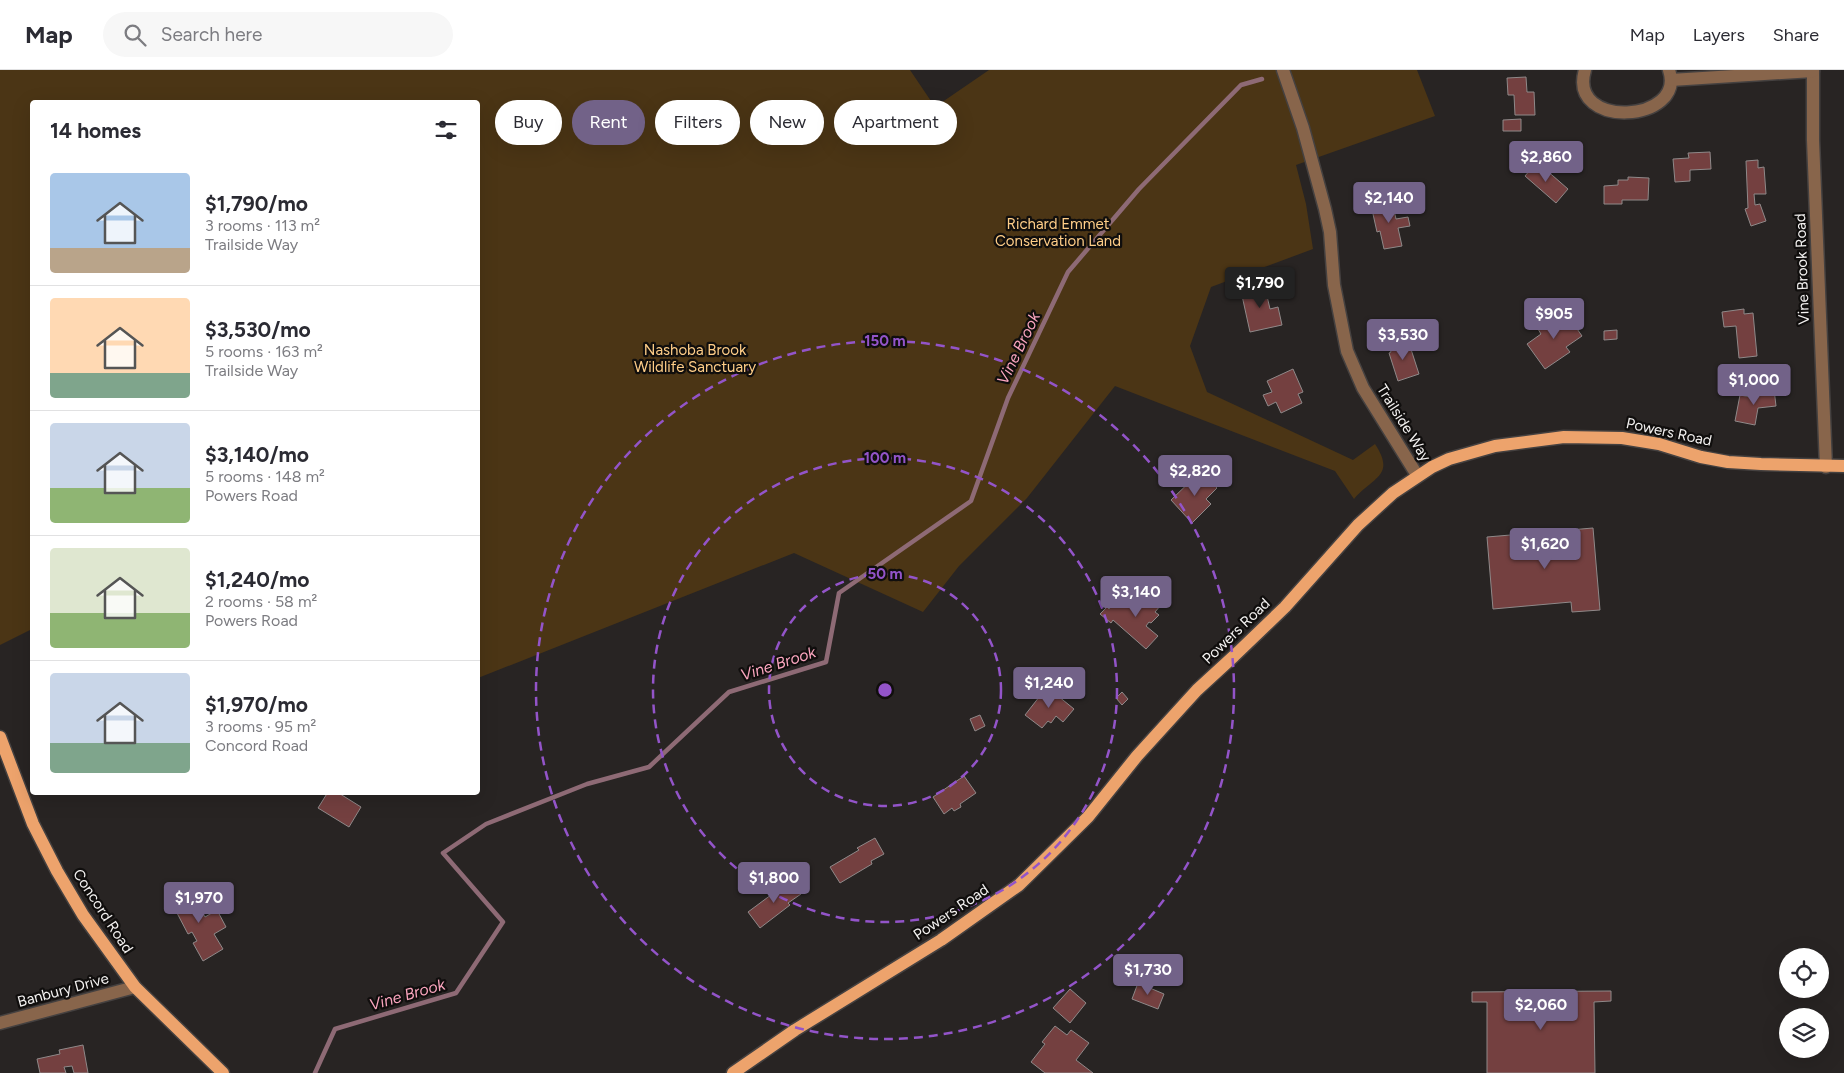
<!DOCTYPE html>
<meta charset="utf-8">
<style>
body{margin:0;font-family:Figtree,sans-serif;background:#f7f7f7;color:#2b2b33;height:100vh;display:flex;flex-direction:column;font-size:19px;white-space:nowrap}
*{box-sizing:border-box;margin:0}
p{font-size:16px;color:#7c7c81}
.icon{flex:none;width:28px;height:28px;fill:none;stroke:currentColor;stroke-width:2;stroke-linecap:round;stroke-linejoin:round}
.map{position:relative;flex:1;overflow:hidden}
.drawer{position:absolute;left:30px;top:30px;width:450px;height:695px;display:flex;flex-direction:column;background:#fff;border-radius:5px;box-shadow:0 5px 20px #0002}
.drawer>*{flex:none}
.top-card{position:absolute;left:495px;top:30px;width:475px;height:45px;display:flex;gap:10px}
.controls{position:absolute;left:1779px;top:878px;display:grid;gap:10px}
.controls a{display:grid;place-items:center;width:50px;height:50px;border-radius:50%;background:#fff;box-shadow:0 5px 20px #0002;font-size:25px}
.price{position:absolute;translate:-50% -42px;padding:0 11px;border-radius:5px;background:#726288;color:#fff;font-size:16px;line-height:32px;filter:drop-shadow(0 1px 2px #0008)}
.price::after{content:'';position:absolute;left:50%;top:30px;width:15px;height:11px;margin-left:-8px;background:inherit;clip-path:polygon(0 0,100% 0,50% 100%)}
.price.active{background:#222;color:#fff}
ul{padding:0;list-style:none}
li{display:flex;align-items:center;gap:15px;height:125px;padding:0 20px}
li+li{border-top:1px solid #e1e1e2}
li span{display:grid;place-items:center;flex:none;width:140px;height:100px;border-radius:5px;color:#555}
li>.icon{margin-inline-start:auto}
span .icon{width:60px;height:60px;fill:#fffc;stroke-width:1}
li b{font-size:21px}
h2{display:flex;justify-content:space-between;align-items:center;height:60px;padding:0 20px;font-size:21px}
.pill{padding:0 18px;border-radius:22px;background:#fff;box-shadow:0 5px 20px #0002;font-size:18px;line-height:45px}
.pill.active{background:#726288;color:#fff}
header{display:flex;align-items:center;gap:30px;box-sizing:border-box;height:70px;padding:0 25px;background:#fff;border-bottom:1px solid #e1e1e2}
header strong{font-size:24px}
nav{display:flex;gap:28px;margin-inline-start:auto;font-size:18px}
.search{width:350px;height:45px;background:#f7f7f7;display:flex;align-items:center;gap:12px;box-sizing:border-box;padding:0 18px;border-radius:28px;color:#7c7c81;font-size:19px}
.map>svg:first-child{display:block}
.green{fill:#4b3515}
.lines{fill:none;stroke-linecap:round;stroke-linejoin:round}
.stream{stroke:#8e6a75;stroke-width:4.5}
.building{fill:#744040;stroke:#8f8989}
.minor-casing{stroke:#454140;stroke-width:15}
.major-casing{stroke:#454140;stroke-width:15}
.minor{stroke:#88654b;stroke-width:12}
.major{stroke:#eda36c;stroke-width:12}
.ring{fill:none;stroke:#9354c9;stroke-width:2.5;stroke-dasharray:9 6}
.labels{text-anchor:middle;stroke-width:4.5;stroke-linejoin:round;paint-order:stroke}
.park-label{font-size:15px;fill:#ffce88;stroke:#100e0d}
.street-label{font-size:15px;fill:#f4f2f1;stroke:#100e0d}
.water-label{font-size:16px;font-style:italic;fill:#faa5be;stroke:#100e0d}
.centre{fill:#9354c9;stroke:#100e0d;stroke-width:2.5}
.ring-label{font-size:15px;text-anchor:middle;font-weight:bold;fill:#9354c9;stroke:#100e0d;stroke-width:4.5;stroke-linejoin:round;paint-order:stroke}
</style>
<header>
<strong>Map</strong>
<div class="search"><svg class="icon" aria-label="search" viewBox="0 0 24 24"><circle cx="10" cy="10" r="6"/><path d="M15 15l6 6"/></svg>Search here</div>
<nav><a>Map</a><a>Layers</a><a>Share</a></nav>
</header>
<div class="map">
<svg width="1844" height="1003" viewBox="0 0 1844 1003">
<rect width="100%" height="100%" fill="#282423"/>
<path class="green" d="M0 0H910L935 37 989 0H1417L1435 46 1296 95 1306 134 1313 179 1211 217 1190 276 1207 322 1353 390 1375 374C1396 406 1373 407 1354 429L1335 401 1115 316 1027 428 959 496 923 542 794 483 478 608V32H32V559L0 575Z"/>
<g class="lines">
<polyline class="stream" points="315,1003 335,959 456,923 503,852 443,783 486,754 587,714 649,697 729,622 826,592 839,523 971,431 1008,328 1068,202 1139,119 1241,15 1262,9"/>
</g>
<g class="building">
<polygon points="1526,7 1527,22 1534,22 1535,45 1515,45 1514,25 1508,25 1507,8"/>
<polygon points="1521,49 1521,61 1503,61 1503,50"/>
<polygon points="1710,82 1711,99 1690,100 1690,111 1675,112 1673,89 1689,88 1688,83"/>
<polygon points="1758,90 1758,98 1764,97 1766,124 1754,124 1755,135 1760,134 1766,151 1751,156 1745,139 1748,138 1746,91"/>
<polygon points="1537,92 1568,119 1556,133 1525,106"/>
<polygon points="1628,107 1649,108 1648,130 1622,130 1622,134 1604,134 1604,116 1618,115 1618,110 1628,110"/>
<polygon points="1392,131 1396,149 1408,147 1410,156 1398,158 1402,176 1384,179 1380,161 1377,162 1371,135"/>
<polygon points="1268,214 1271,225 1267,226 1270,239 1278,237 1282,255 1250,262 1241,221"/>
<polygon points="1744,239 1744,244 1753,243 1757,286 1739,288 1736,256 1724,257 1722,242"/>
<polygon points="1566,243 1582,266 1566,277 1570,282 1545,299 1527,274 1541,264 1538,259 1558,245 1560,247"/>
<polygon points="1617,260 1617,269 1604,270 1604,261"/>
<polygon points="1408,270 1419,304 1398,311 1389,283 1391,282 1389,276"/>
<polygon points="1293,299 1303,322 1298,324 1302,333 1281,343 1276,332 1268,336 1263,325 1272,322 1267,311"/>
<polygon points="1774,319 1776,336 1758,338 1755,355 1735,351 1740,325 1756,328 1758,320"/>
<polygon points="1201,401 1217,418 1206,429 1211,434 1192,453 1171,430"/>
<polygon points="1593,458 1600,540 1572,542 1571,532 1493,539 1487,467"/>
<polygon points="1142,519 1161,535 1155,542 1159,545 1151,553 1149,552 1146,556 1158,566 1146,579 1113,550 1111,553 1100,544 1107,537 1109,539 1113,534 1117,538 1123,532 1127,536"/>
<polygon points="1047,617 1074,639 1063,652 1056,646 1051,653 1048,651 1042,658 1025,645"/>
<polygon points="1122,622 1128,629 1122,635 1116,628"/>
<polygon points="980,645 985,656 975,661 970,649"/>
<polygon points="964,706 976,723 960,734 961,737 954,741 952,738 944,744 933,727"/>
<polygon points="328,722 337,722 361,737 349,757 318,738"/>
<polygon points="875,768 884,784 871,791 872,794 840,813 830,797 859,780 857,778"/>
<polygon points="791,810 801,824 788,833 790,835 760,858 748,842"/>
<polygon points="188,816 205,847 217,840 226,857 214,864 223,879 203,891 193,873 197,871 192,862 188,864 177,843 181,841 172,825"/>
<polygon points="1138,913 1164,924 1158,939 1132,929"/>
<polygon points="1070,919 1086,933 1070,953 1053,938"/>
<polygon points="1611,921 1611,931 1594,932 1595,1003 1487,1003 1487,932 1472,932 1472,922"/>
<polygon points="1055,956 1067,965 1071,960 1089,973 1076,990 1093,1003 1045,1003 1031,992 1045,974 1042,972"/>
<polygon points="83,975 88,1003 74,1003 72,996 64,997 66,1003 40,1003 37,989 60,984 59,980"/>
</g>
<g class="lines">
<g class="minor-casing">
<g id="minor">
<polyline points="1283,0 1303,58 1325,139 1330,162 1334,215 1347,281 1363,318 1417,405"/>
<path d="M1585 0C1567 60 1687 53 1669 0"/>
<polyline points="1813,0 1813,70 1826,397"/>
<polyline points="1671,10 1813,1"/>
<polyline points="0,953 135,917"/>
</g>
</g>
<g class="major-casing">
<g id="major">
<polyline points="0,667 33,754 57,801 83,845 135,917 223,1003"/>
<polyline points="733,1003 795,960 941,870 1019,815 1088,747 1137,686 1197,620 1234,586 1285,537 1358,455 1393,423 1432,397 1449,389 1495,376 1564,367 1622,368 1659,374 1701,387 1728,392 1761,394 1844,396"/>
</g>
</g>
<use href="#minor" class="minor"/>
<use href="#major" class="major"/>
</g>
<g class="ring">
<circle cx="885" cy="620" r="116"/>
<circle cx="885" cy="620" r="232"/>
<circle cx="885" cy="620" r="349"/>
</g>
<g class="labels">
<g class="park-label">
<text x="1058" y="159">Richard Emmet<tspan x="1058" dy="17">Conservation Land</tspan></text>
<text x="695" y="285">Nashoba Brook<tspan x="695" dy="17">Wildlife Sanctuary</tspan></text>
</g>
<g class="street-label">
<text transform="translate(1802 199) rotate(-92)" y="5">Vine Brook Road</text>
<text transform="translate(1404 353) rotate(58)" y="5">Trailside Way</text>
<text transform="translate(1669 362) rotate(12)" y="5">Powers Road</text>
<text transform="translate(1236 561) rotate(-44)" y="5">Powers Road</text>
<text transform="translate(103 841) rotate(57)" y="5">Concord Road</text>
<text transform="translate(951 842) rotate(-34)" y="5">Powers Road</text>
<text transform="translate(63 920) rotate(-15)" y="5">Banbury Drive</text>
</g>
<g class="water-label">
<text transform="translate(1018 278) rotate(-64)" y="6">Vine Brook</text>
<text transform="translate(778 593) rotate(-18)" y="6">Vine Brook</text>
<text transform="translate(407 924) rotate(-16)" y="6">Vine Brook</text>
</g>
</g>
<circle cx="885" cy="620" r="8" class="centre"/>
<g class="ring-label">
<text x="885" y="276">150 m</text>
<text x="885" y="393">100 m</text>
<text x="885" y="509">50 m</text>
</g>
</svg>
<div class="controls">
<a><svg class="icon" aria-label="locate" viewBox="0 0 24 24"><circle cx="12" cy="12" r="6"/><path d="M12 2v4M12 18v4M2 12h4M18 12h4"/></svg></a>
<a><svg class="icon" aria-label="layers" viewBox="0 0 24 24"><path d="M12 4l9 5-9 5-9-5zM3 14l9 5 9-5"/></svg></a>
</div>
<b class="price" style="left:1546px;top:113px">$2,860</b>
<b class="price" style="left:1389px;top:154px">$2,140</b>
<b class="price active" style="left:1260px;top:239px">$1,790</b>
<b class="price" style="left:1554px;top:270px">$905</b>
<b class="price" style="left:1403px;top:291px">$3,530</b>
<b class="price" style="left:1754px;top:336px">$1,000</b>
<b class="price" style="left:1195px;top:427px">$2,820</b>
<b class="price" style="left:1545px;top:500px">$1,620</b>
<b class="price" style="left:1136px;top:548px">$3,140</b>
<b class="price" style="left:1049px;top:639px">$1,240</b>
<b class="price" style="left:774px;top:834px">$1,800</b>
<b class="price" style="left:199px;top:854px">$1,970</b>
<b class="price" style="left:1148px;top:926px">$1,730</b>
<b class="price" style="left:1541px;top:961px">$2,060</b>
<div class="top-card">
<a class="pill">Buy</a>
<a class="pill active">Rent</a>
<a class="pill">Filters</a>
<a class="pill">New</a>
<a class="pill">Apartment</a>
</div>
<section class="drawer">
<h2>14 homes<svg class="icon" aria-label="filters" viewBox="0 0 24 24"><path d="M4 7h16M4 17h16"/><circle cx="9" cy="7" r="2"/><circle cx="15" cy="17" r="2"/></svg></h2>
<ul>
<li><span style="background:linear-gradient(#a9c7e8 75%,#b9a48a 0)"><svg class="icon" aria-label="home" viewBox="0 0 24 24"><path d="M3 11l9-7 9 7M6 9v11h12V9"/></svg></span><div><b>$1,790/mo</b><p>3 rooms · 113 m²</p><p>Trailside Way</p></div></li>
<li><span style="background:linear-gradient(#ffd9b3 75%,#7fa58c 0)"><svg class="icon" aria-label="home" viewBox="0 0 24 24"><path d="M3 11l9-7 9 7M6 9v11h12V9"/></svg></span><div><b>$3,530/mo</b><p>5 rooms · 163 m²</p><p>Trailside Way</p></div></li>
<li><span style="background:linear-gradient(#c9d6e8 65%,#8fb573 0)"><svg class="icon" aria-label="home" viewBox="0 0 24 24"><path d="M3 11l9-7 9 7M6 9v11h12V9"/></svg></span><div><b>$3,140/mo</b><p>5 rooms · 148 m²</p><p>Powers Road</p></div></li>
<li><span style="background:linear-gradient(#dfe7d0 65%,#8fb573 0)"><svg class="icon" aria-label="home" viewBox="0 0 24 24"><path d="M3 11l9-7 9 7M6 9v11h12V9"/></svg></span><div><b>$1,240/mo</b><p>2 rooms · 58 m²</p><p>Powers Road</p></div></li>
<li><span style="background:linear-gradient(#c9d6e8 70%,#7fa58c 0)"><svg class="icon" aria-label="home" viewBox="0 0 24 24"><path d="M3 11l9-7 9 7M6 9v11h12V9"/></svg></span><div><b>$1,970/mo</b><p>3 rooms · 95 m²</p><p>Concord Road</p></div></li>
</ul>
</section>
</div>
